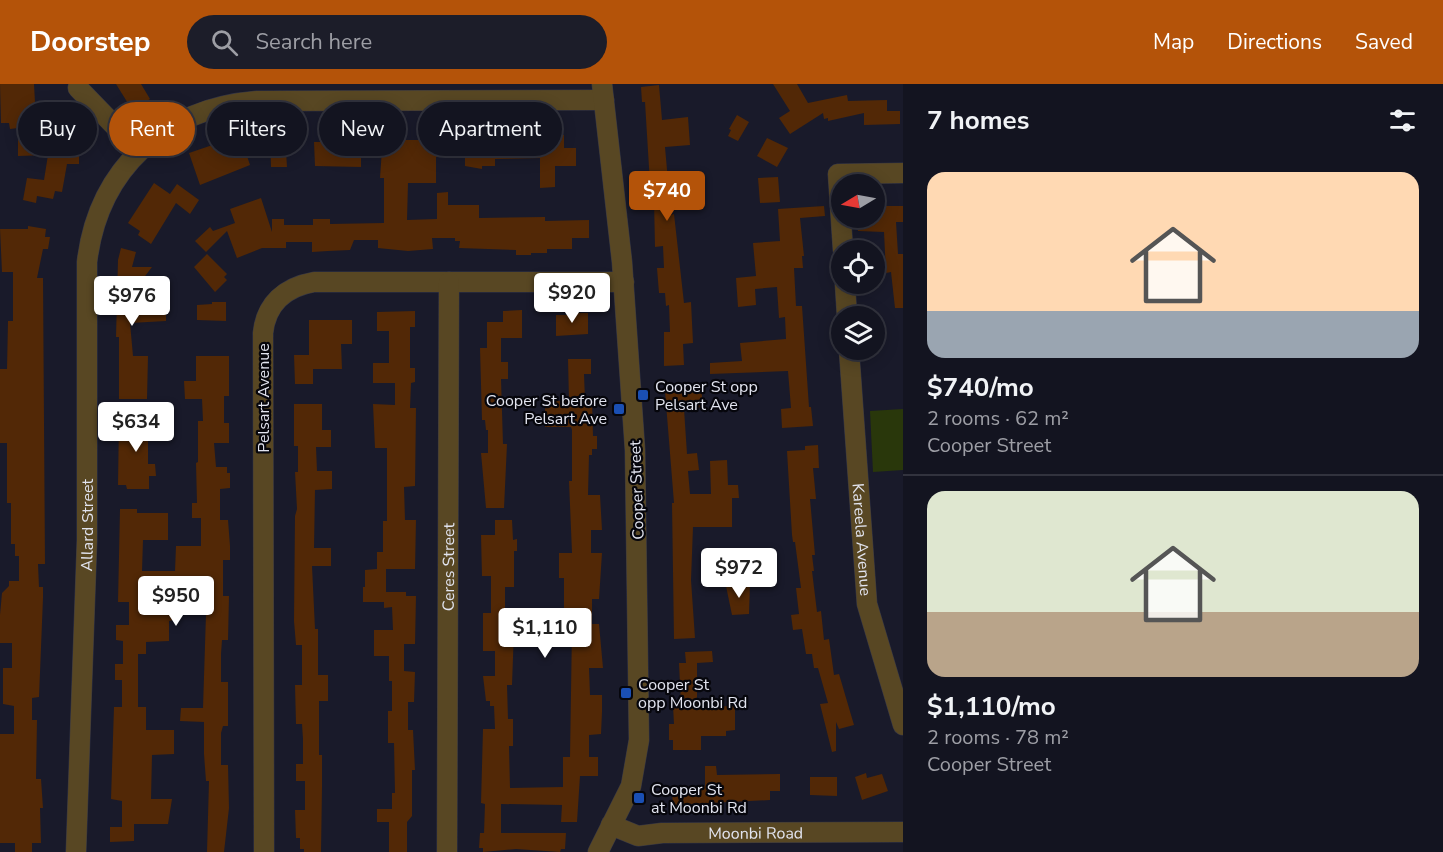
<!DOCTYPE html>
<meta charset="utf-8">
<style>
body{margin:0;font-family:"Nunito Sans",sans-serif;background:#1c1d29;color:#f1f3f6;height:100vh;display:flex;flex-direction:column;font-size:22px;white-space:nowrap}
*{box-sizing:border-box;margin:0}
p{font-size:20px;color:#9d9ea5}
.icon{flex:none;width:33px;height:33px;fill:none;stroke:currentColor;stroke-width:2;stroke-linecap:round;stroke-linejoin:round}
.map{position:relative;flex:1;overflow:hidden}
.panel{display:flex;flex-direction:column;background:#131420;width:540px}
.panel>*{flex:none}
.top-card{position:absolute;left:18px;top:18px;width:570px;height:54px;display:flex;gap:12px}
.needle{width:39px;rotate:260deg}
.buttons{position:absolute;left:831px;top:90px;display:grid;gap:12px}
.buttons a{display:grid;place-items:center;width:54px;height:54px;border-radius:50%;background:#131420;box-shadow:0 3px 15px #0003,0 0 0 2px #32333e;font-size:30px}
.price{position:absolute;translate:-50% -51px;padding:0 14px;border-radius:6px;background:#fff;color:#222;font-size:20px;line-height:39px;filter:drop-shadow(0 2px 3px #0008)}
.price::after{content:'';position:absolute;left:50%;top:36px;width:18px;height:14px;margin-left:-9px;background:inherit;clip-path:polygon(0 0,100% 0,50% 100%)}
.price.active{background:#b45309;color:#fff}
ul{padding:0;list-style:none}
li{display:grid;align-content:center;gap:12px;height:318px;padding:0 24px}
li+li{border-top:2px solid #32333e}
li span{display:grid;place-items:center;height:186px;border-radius:18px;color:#555}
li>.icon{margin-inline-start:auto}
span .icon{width:108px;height:108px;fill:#fffc;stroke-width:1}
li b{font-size:26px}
h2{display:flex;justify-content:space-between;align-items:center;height:72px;padding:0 24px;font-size:26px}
.pill{padding:0 21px;border-radius:27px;background:#131420;box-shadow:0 3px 15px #0003,0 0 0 2px #32333e;font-size:21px;line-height:54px}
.pill.active{background:#b45309;color:#fff}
header{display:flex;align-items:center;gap:36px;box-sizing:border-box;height:84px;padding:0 30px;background:#b45309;color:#fff}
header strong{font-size:28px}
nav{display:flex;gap:33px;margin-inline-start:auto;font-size:21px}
.search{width:420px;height:54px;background:#1c1d29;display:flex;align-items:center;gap:15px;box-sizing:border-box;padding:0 21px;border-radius:33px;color:#9d9ea5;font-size:22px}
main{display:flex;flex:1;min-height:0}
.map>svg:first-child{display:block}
.green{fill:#29370b}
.building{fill:#522806;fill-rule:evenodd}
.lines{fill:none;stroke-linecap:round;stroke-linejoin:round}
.minor-casing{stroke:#353646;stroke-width:21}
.minor{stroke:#584723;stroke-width:20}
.transit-dot{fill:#1a4fb4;stroke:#06060c;stroke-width:2}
.labels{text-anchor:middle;stroke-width:4.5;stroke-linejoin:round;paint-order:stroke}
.poi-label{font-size:16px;fill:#e2e4ef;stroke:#06060c;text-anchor:start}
.street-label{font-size:16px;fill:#e2e4ef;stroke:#06060c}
</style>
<header>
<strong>Doorstep</strong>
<div class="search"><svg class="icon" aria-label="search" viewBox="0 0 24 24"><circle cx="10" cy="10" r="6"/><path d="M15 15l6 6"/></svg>Search here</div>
<nav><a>Map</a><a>Directions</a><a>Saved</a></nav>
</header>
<main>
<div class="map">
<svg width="903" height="768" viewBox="0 0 903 768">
<rect width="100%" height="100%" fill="#191a2a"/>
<polygon class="green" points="903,325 903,386 873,388 870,327"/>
<g class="building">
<polygon points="0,0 34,0 37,55 71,54 72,63 79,63 79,80 67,80 62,108 55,107 53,115 37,112 36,119 23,116 27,94 44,96 48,71 18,72 18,44 10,45 9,39 1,39"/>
<polygon points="116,0 141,0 150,15 147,17 148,19 134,29"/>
<polygon points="773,0 797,0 808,19 847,11 848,17 887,16 887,27 900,27 900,40 864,41 864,29 828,37 828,34 824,35 823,29 790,50 779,34 790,27"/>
<polygon points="659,1 662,36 688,33 690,61 665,63 671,131 674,130 684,219 691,218 693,259 683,260 684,281 664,282 664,248 670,248 669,221 666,222 665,209 659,209 657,184 664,184 663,162 655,163 654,116 651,116 645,18 642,18 641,3"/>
<polygon points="737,31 749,38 738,57 728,52 731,46 729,45"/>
<polygon points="270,50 285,50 287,83 271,83"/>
<polygon points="345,50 361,50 361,83 315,82 314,58 320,58 320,55 339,55"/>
<polygon points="383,50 403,50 403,56 453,56 453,73 436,73 436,99 408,99 407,136 437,135 437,109 448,108 448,121 479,121 479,134 545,133 545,137 589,136 589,154 572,154 572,165 547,165 547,169 531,169 531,171 516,171 516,166 459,164 460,157 455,157 455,154 432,154 433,165 408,167 378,164 378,156 354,156 350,166 328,167 312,168 312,158 286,158 286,164 262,164 237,174 227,147 206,168 195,157 210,143 213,147 235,139 230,125 261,114 272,148 272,135 284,135 284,141 313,141 313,135 330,135 330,140 384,139 384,94 380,94"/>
<polygon points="564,51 564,64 576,64 576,82 555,82 555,103 540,104 540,74 495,75 495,82 482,82 482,85 465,82 465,64 479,64 479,52"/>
<polygon points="236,53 241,68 245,66 250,81 200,101 189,69"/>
<polygon points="767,54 788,64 777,83 757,72"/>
<polygon points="778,93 780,118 760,119 758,94"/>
<polygon points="154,99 170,110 177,100 199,116 190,130 176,119 151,160 138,151 140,147 128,139"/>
<polygon points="824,122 825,132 800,134 804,172 802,172 803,184 794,184 796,222 802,222 809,323 811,323 813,342 782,344 781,325 791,324 788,287 710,290 710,279 742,277 740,259 786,255 785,233 779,234 777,203 755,205 756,221 738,223 736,194 756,192 753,159 780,157 778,125"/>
<polygon points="874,122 903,122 903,138 896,138 898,170 903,170 903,224 895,224 891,188 886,189 884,148 858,147 857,134 874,134"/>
<polygon points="28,142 46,145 45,153 50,153 48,165 43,165 37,194 43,194 45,480 38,480 39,503 43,503 43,514 39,613 32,614 32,636 37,636 36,695 41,695 43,724 40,724 41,759 32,759 32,768 15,768 15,759 0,759 0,650 14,650 14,622 3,620 3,584 12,584 12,559 0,559 0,531 2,509 9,502 9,497 19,497 19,472 15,472 15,460 11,460 11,419 7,419 7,359 0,359 0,285 7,285 8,237 13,237 13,188 2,188 0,145 28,145"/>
<polygon points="121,164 136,168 132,183 152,183 139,200 140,223 166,225 166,237 130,239 133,272 148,272 147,315 119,315 119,253 116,253 118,176"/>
<polygon points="207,170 227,190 224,193 227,196 215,208 194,183"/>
<polygon points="212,218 226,218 226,237 197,236 197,221 212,220"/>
<polygon points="522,226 522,254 501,254 501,278 508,278 508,295 501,295 503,360 507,360 504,424 486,424 481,369 488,369 488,346 486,346 485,336 482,336 480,264 487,264 487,238 503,238 503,227"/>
<polygon points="415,227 415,243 410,243 410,284 415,284 415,298 411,299 410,324 416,324 415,402 404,403 405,436 416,436 415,485 386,485 386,508 406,508 406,512 416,512 415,560 404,560 404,587 415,588 414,618 408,618 408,646 413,646 415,686 412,686 412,732 407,738 407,768 389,768 389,738 377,738 377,725 392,725 392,709 395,709 394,659 388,659 388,627 392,627 392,597 389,597 389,572 374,572 374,546 393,546 392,523 384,524 384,518 363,518 363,503 365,503 365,486 377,485 377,468 383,468 383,437 387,437 387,364 375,364 373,320 395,321 395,299 373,299 373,279 389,279 389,247 377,247 377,228"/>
<polygon points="570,229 588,229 588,250 556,252 556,231 570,231"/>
<polygon points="309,236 352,236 352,260 341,260 342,285 313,285 313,300 295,300 294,271 309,271"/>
<polygon points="196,272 229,272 229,312 224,312 224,339 229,339 229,359 214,359 216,383 227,383 227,389 230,389 230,404 220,405 220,436 228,436 230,462 230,476 223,476 223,512 229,512 228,556 222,556 221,570 221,598 228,598 228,642 223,642 221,649 221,681 228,681 229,724 224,768 207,768 209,697 206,697 204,670 204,638 180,637 181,624 203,624 206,530 200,530 200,510 173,510 173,536 169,537 169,557 146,558 146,570 138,570 138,623 146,623 146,646 174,646 174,670 152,671 151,715 172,715 168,740 134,740 134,757 110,758 110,743 122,743 122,717 111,715 114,623 122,623 122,596 115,596 115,580 123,580 123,557 116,556 116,541 129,541 129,518 118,518 120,425 137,425 137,429 168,429 168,456 143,456 142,487 175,487 176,462 201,462 201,434 192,434 192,419 197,419 196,379 198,378 198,337 203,337 202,315 185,315 184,297 196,297"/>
<path d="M568 275H591V290H584L585 316H592L593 352H597V365H592V371H589L588 411H600L602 446H591V469H602L599 515H592V540H599L603 584H589L590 611H602V628L601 650 589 651V673H598V692H580L577 738H561L562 721 501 720V749H566L565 765H561L560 768 516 765 483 768V764H479L480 749H484L485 720 481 719 483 645H495L494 622H490V617H486L483 592H495V567H483V529H491V492H482L481 451H495V436H512L513 456 517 455V467H514V503H505V524H529V532L564 531V494H559V469H572L569 397H572V346L571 343H545V318L569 316ZM572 544 570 673H563V703L510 704 509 662H513V635H508L507 601H512L514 546Z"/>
<polygon points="701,302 703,323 684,325 687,370 697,369 699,386 688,387 690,410 711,410 710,377 727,376 728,401 738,401 739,414 732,414 732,443 693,443 691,496 695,554 674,555 672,419 674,419 665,307"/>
<polygon points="294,320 322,320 322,346 331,346 331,363 316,363 317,387 332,387 332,405 315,406 314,464 331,464 331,482 312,482 315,545 318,545 318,591 328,591 328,617 319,617 319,671 322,671 322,703 321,768 304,768 304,765 300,765 300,754 296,754 295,726 305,726 305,697 296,697 296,680 303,680 303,655 302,640 296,640 295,601 302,601 302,561 296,561 294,537 295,432 297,425 295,388 298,388 298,362 294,362"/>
<polygon points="119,336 163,337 164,351 148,351 148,380 155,380 156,392 149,392 149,405 127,405 126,401 118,401"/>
<polygon points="818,361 819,384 813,384 816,415 810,415 815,471 812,471 814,487 812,487 817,528 821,527 824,556 829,555 834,591 839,590 854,641 839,645 836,638 836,667 832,668 820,620 828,619 818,584 814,584 812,570 806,570 802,545 793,546 791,531 799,530 796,504 801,504 795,458 793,458 792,451 787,367 805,366 805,362"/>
<polygon points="750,500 749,530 732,531 726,502"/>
<polygon points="712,567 713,578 697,579 697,623 735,622 735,646 726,647 726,652 701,652 701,666 673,666 673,656 669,656 669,640 674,640 673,622 681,622 679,579 686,579 685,568"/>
<polygon points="705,682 716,682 717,691 780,690 780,707 770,707 770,716 690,720 691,728 673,729 672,703 705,702"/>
<polygon points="866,689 867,694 882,690 888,707 862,716 855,693"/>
<polygon points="810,693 837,693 837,712 810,711"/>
</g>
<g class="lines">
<g class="minor-casing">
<g id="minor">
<polyline points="78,4 139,67"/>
<polyline points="843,166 838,90 903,89"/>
<polyline points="845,200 847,232"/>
<path id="s1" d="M849 266 867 520 903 641"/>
<path id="s2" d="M611 741 638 752 662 749 903 748"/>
<path id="s3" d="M76 768 87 456V178C98 85 165 24 257 17L604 16"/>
<path d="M264 768 263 249C266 220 285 203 314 198H624"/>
<path id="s4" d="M447 768 449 198"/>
<polyline points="598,768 631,702 639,656 635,366 622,178 602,0"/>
</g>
</g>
<use href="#minor" class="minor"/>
</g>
<g class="transit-dot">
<rect x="637" y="305" width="12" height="12" rx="3"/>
<rect x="613" y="319" width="12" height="12" rx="3"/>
<rect x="620" y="603" width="12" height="12" rx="3"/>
<rect x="633" y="708" width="12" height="12" rx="3"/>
</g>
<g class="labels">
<g class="poi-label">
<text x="655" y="308">Cooper St opp<tspan x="655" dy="18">Pelsart Ave</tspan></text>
<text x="607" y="322" text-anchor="end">Cooper St before<tspan x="607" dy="18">Pelsart Ave</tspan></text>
<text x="638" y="606">Cooper St<tspan x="638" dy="18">opp Moonbi Rd</tspan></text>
<text x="651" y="711">Cooper St<tspan x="651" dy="18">at Moonbi Rd</tspan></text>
</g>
<g class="street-label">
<text transform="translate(263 314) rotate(-90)" y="6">Pelsart Avenue</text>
<text transform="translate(636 406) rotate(-92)" y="6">Cooper Street</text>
<text dy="6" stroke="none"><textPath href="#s3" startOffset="327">Allard Street</textPath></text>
<text dy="6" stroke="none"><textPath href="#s1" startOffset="190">Kareela Avenue</textPath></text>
<text dy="6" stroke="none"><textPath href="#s4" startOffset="285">Ceres Street</textPath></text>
<text dy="6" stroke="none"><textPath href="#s2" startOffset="147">Moonbi Road</textPath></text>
</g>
</g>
</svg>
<div class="buttons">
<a><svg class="needle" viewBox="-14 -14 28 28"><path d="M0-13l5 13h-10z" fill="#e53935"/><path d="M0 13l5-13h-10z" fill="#9d9ea5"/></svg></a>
<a><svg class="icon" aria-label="locate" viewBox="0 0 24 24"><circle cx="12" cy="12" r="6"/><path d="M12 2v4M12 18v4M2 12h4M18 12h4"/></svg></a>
<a><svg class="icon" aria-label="layers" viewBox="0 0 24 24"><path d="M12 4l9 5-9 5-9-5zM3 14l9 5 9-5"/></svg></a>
</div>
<b class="price active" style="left:667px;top:138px">$740</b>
<b class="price" style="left:572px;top:240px">$920</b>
<b class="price" style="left:132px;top:243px">$976</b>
<b class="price" style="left:136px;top:369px">$634</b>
<b class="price" style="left:739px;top:515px">$972</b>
<b class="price" style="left:176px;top:543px">$950</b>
<b class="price" style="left:545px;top:575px">$1,110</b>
<div class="top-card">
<a class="pill">Buy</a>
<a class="pill active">Rent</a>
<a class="pill">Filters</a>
<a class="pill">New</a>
<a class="pill">Apartment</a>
</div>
</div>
<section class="panel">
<h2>7 homes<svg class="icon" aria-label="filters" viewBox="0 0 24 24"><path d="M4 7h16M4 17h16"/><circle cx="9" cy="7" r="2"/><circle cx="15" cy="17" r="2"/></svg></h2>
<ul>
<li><span style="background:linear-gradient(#ffd9b3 75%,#9aa5b1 0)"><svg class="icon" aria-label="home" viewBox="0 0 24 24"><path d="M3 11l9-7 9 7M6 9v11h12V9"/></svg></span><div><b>$740/mo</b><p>2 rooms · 62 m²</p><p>Cooper Street</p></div></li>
<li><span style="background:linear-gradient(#dfe7d0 65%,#b9a48a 0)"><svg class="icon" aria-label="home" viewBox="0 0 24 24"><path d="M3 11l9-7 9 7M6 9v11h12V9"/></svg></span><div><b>$1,110/mo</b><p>2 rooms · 78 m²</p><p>Cooper Street</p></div></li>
</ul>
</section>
</main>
